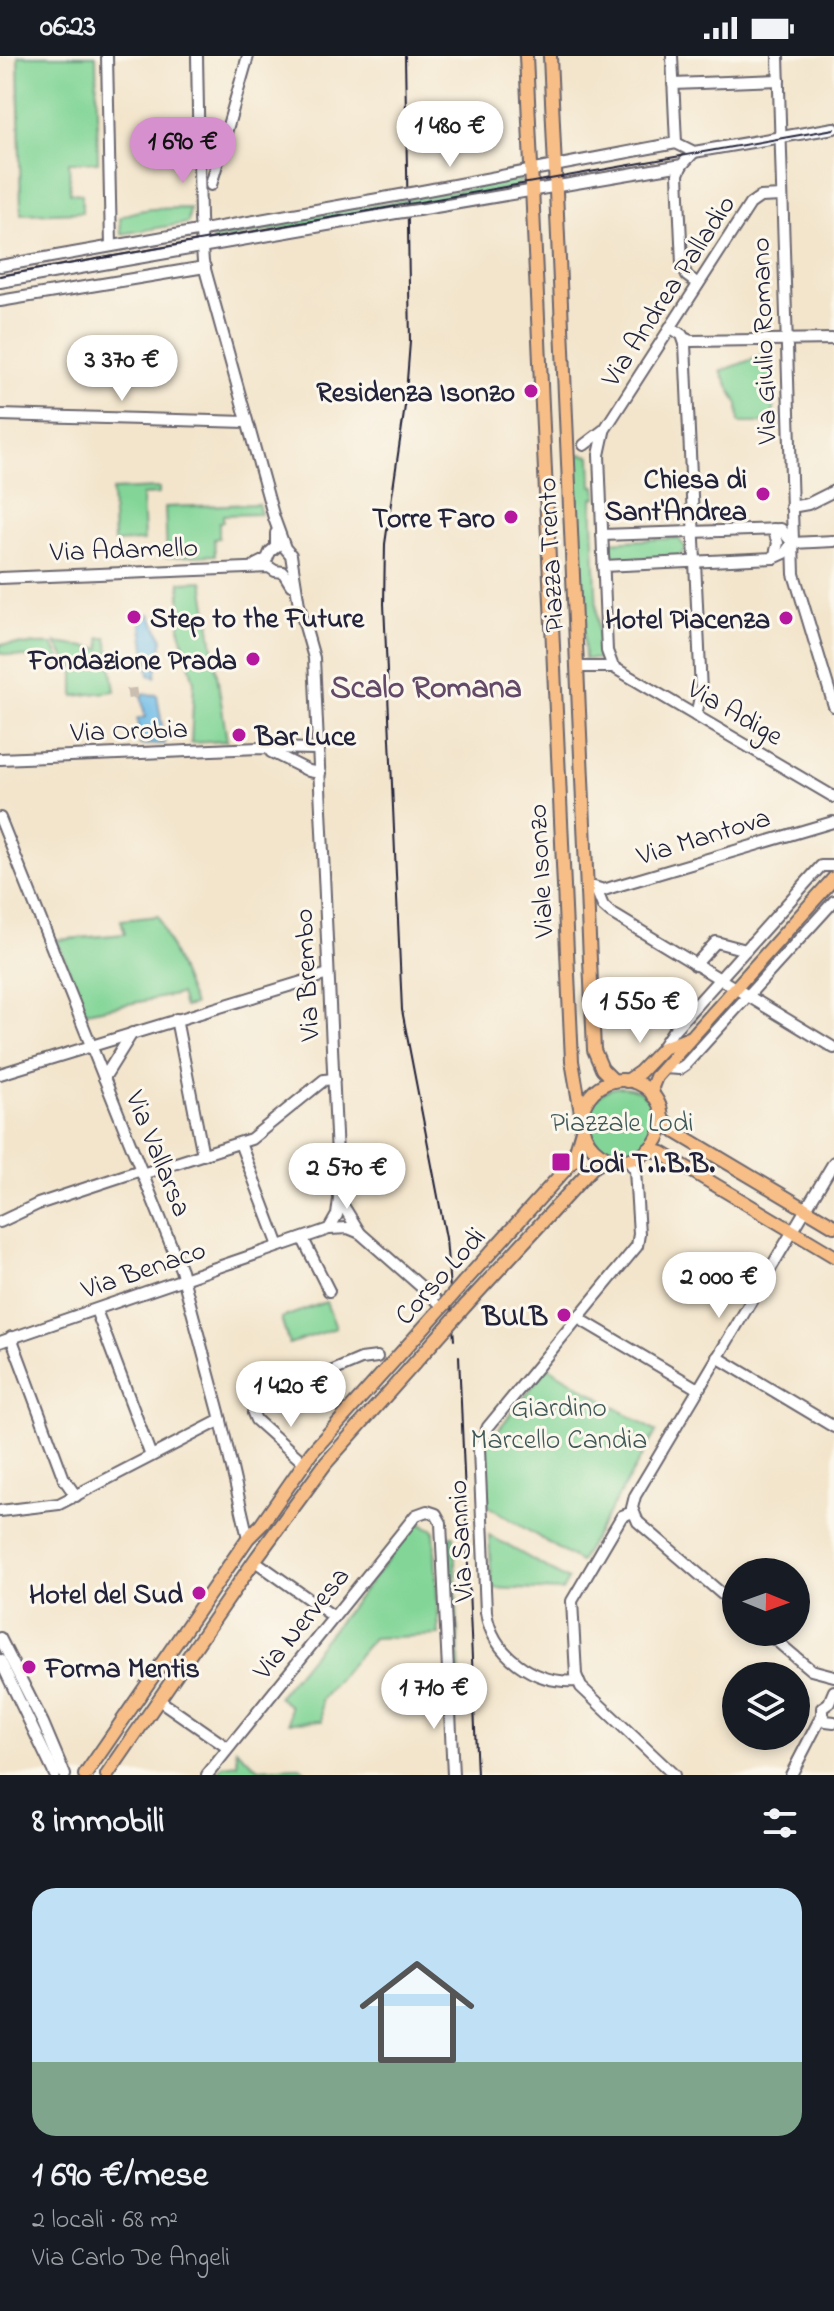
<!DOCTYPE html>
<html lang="it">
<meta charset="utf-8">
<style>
body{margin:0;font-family:"Indie Flower",sans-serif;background:#20242c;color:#f1f3f6;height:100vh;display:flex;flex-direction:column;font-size:30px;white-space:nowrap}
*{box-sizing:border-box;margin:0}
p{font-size:26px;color:#9ea1a6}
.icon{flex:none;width:44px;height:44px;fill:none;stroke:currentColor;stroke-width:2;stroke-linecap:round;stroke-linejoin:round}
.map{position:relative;height:1719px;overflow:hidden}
.drawer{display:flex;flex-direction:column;background:#171b24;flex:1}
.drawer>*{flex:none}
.needle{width:52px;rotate:91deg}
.fabs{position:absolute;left:722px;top:1502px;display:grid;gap:16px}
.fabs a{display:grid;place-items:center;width:88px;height:88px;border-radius:50%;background:#171b24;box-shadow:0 4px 12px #0003;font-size:40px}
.price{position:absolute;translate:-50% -68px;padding:0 18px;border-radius:28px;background:#fff;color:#222;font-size:26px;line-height:52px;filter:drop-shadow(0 2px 4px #0008)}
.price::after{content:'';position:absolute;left:50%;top:48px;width:24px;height:18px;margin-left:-12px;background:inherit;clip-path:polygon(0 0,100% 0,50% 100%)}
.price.current{background:#d690ce;color:#111}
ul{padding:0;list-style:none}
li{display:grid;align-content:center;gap:16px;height:424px;padding:0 32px}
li+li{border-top:2px solid #363941}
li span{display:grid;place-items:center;height:248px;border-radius:24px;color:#555}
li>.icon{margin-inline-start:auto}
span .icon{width:144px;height:144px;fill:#fffc;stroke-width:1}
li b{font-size:34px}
h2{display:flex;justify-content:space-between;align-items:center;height:96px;padding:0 32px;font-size:34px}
.status{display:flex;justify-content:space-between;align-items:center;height:56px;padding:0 40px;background:#171b24;direction:ltr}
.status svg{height:22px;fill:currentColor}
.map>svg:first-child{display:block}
.green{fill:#82d597;stroke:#527c69;stroke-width:2}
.water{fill:#6bbae6;stroke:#466e90;stroke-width:2}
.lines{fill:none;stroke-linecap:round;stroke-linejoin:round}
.minor-tunnel{stroke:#c9beaf;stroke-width:10;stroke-dasharray:10 5;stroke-linecap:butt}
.minor-casing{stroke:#6b666e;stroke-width:14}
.major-casing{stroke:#6b666e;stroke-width:16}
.minor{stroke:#fff;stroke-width:10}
.major{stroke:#f7be87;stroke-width:12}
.tram{stroke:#22223b;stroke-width:2}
.rail{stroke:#22223b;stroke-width:2}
.minor-bridge-casing{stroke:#6b666e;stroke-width:14;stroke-linecap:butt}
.major-bridge-casing{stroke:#6b666e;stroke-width:16;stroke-linecap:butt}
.minor-bridge{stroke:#fff;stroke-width:10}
.major-bridge{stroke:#f7be87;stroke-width:12}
.poi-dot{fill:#b5179e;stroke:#fbf7ec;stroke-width:3}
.labels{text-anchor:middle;stroke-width:6;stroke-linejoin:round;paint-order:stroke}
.street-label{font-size:28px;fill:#22223b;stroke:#fbf7ec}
.poi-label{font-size:28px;font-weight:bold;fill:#22223b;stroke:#fbf7ec;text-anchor:end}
.park-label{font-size:28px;fill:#3f5857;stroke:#fbf7ec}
.quarter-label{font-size:32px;font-weight:bold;fill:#634a68;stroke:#fbf7ec}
</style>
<div class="status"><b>06:23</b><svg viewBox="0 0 49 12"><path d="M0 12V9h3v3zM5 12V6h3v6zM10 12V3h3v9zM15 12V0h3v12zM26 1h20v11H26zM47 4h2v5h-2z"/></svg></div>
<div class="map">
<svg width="834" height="1719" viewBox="0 0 834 1719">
<rect width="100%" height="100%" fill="#fbf7ec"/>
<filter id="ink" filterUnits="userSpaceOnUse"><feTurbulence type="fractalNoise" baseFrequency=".0125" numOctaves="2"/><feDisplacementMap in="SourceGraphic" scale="16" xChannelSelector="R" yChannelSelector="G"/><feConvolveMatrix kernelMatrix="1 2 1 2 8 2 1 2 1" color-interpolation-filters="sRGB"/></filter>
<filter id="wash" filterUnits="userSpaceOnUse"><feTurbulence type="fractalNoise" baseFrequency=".006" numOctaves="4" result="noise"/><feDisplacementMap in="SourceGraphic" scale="32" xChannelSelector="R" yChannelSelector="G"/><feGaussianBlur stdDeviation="1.8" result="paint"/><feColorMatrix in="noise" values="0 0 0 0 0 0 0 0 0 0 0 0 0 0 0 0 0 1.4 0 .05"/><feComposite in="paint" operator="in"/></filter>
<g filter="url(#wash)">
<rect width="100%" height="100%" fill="#f3e5cc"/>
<g class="green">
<polygon points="18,0 96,0 98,106 69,106 70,137 82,138 82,156 21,158"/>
<polygon points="522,123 517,131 212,185 212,178 253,170"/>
<path d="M190 152 188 167 121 178 120 162C140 150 167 153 190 152Z"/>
<polygon points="772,296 774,367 739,367 738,349 721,315"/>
<polygon points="581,398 591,400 592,430 596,430 597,441 592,442 599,603 585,603 575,403"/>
<polygon points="159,432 159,438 142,439 144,485 114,486 112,434"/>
<polygon points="258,448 261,458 223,459 223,466 219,466 219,482 214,483 215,499 167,501 165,451"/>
<polygon points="678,482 686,492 679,501 609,504 608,486"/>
<polygon points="203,525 227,685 191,687 194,626 180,574 180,526"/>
<polygon points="100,582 107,582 115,635 74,640 74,611 70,610 56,587 101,593"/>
<path d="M0 588 53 589 64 610C43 600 23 603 0 597Z"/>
<polygon points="158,860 194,949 184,951 180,938 86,956 57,884 125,878 121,864"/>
<circle cx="622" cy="1065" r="34"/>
<polygon points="326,1246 336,1272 289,1288 281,1262"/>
<polygon points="548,1311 656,1376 580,1506 488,1450 485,1398 487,1388"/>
<polygon points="418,1467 434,1474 439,1579 373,1582 321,1644 322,1665 289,1666 290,1650 278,1641"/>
<polygon points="489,1479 568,1524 562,1535 492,1532"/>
<polygon points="449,1480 454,1480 461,1651 457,1652"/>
<polygon points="236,1693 259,1713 300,1711 310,1719 216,1719 223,1710 238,1708"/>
</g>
<g class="water">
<polygon points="150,558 163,584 155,621 149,619 141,564"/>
<polygon points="141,638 157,639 165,688 140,689 137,663 145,661"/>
</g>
</g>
<g filter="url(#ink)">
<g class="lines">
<polyline class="minor-tunnel" points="127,638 141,636"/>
<g class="minor-casing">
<g id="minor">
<polyline points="107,0 111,190"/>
<polyline points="197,0 200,162 203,206 274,462 285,492 291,499 299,549 314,602 339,1143 337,1159 329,1173"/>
<polyline points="672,0 676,87"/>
<polyline points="778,0 794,518 834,650"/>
<polyline points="673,28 779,24"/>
<polyline points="682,109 678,118 682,208 687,220 698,228"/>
<polyline points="211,129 248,0"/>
<polyline points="417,136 676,87 694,96 834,72"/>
<polyline points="418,154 682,109 694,96"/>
<polyline points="0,210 395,140"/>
<polyline points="0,226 396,157"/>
<polyline points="0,245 205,211"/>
<polyline points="670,271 682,279 685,288 701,636 696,660"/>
<polyline points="684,282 691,285 834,283"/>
<polyline points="0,359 247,366"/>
<polyline points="604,376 599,399 607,595 613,611"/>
<polyline points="584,389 605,373 750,148 760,141 782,140"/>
<polyline points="791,451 808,448 834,435"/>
<polyline points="773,473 778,487 774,502"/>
<polyline points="602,479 781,473 791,485"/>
<polyline points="792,487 834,485"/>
<polyline points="255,509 267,503 270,496 276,491 276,477"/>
<polyline points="603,510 774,502 785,497 792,487"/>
<polyline points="0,522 269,511 275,515 283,516 291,529"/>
<polyline points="578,611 613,611 834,741"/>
<polyline points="271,696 309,715 320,717"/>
<polyline points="0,703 259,692 319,693"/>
<polyline points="0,762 181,1214 219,1356 248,1482"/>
<polyline points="594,831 604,834 613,831 833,766"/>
<polyline points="596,833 603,850 611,857 834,992"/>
<polyline points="695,909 716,886 746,894"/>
<polyline points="176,963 203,1099"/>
<polyline points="661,993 673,975 821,810 834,810"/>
<polyline points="664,1012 679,1013 685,1009 834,845"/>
<polyline points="0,1018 328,918"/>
<polyline points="104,1022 132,977"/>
<polyline points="240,1087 279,1190"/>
<polyline points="142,1118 251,1083 324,1024 334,1023"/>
<polyline points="339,1143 360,1177 443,1250"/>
<polyline points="0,1166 38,1148 141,1114"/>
<polyline points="303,1183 329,1235"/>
<polyline points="96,1254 151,1400"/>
<polyline points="578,1262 698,1333"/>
<polyline points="11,1281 64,1423 76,1440"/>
<polyline points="0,1286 329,1173 348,1172 360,1177"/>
<polyline points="717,1301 834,1371"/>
<polyline points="304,1407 256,1364 253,1357 255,1348 361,1303 377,1301"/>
<polyline points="0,1455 59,1448 221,1364"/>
<polyline points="633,1456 622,1460 572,1545 576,1619 581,1631 674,1719"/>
<polyline points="255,1505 334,1561"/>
<polyline points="736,1550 638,1466 632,1452 635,1440 834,1106"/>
<polyline points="766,1576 811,1614 834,1620"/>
<polyline points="0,1582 43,1667 65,1719"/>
<polyline points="0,1604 55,1719"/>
<path d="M577 1625C534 1629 492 1598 486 1556L479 1393 488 1371 637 1190 639 1178 635 1114 628 1104"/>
<polyline points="159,1644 228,1692"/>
<polyline points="822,1659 826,1665 834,1666"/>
<polyline points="207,1719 416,1459 427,1455 436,1458 441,1467 453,1719"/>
<polyline points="791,1719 822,1659 822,1652 829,1647 834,1635"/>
</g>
</g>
<g class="major-casing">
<g id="major">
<polyline points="526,0 572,1005 582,1063"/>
<polyline points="550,0 594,994 602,1013 614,1025"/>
<circle cx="622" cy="1064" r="40"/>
<polyline points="627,1025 640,1016 663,992 689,982"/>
<polyline points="653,1040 652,1031 656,1021 834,822"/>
<polyline points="662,1062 676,1076 834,1170"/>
<polyline points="649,1093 662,1097 834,1200"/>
<polyline points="464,1226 573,1105 582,1074"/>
<polyline points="466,1249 592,1112 608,1102"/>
<polyline points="85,1719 248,1482 261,1469 312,1396 444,1249"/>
<polyline points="107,1719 257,1501 326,1407 445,1273"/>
</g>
</g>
<use href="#minor" class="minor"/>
<use href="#major" class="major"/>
<polyline class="tram" points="0,220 834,73"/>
<g class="rail">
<polyline points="405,0 410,286 405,350 385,488 384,548 402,954 446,1182 454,1284"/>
<polyline points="459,1300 477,1719"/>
</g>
<g class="minor-bridge-casing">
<g id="minor-bridge">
<polyline points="395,140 417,136"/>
<polyline points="396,157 418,154"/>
</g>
</g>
<g class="major-bridge-casing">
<g id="major-bridge">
<polyline points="444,1249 464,1226"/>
<polyline points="445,1273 466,1249"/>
</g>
</g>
<use href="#minor-bridge" class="minor-bridge"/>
<use href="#major-bridge" class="major-bridge"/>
</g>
</g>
<g class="poi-dot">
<circle cx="531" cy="335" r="8"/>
<circle cx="763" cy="438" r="8"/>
<circle cx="511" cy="461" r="8"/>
<circle cx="134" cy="561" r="8"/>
<circle cx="786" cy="562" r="8"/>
<circle cx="253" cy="603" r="8"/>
<circle cx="239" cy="679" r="8"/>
<rect x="551" y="1096" width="20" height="20" rx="4"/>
<circle cx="564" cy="1259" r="8"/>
<circle cx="199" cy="1537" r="8"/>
<circle cx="29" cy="1611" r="8"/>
</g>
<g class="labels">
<g class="street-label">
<text transform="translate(667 234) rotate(-57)" y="10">Via Andrea Palladio</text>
<text transform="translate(762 285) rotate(-92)" y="10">Via Giulio Romano</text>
<text transform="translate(124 492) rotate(-2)" y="10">Via Adamello</text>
<text transform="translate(549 499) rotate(-93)" y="10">Piazza Trento</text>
<text transform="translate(736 655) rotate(30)" y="10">Via Adige</text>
<text transform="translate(129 673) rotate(-2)" y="10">Via Orobia</text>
<text transform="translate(703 779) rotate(-17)" y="10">Via Mantova</text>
<text transform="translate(539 815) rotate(-93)" y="10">Viale Isonzo</text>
<text transform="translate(305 919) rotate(-93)" y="10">Via Brembo</text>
<text transform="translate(160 1097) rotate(68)" y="10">Via Vallarsa</text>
<text transform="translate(143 1212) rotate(-19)" y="10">Via Benaco</text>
<text transform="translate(439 1219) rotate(-48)" y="10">Corso Lodi</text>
<text transform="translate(459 1485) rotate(-93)" y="10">Via Sannio</text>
<text transform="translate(300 1566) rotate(-51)" y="10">Via Nervesa</text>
</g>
<g class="poi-label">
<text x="515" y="345">Residenza Isonzo</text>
<text x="747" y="432">Chiesa di<tspan x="747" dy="32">Sant'Andrea</tspan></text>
<text x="495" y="471">Torre Faro</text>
<text x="150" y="571" text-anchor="start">Step to the Future</text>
<text x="770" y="572">Hotel Piacenza</text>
<text x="237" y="613">Fondazione Prada</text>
<text x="255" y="689" text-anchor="start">Bar Luce</text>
<text x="579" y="1116" text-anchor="start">Lodi T.I.B.B.</text>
<text x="548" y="1269">BULB</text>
<text x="183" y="1547">Hotel del Sud</text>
<text x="45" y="1621" text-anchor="start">Forma Mentis</text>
</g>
<g class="park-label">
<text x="622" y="1075">Piazzale Lodi</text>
<text x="559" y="1360">Giardino<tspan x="559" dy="32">Marcello Candia</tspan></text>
</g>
<g class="quarter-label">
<text x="426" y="641">Scalo Romana</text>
</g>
</g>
</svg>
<div class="fabs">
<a><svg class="needle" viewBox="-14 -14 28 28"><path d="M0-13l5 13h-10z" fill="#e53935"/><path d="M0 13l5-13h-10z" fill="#9ea1a6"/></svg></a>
<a><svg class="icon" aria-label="layers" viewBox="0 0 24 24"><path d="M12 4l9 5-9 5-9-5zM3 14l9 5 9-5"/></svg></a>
</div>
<b class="price" style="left:450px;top:113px">1 480 €</b>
<b class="price current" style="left:183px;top:129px">1 690 €</b>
<b class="price" style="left:122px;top:347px">3 370 €</b>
<b class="price" style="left:640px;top:989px">1 550 €</b>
<b class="price" style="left:347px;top:1155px">2 570 €</b>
<b class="price" style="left:719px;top:1264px">2 000 €</b>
<b class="price" style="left:291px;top:1373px">1 420 €</b>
<b class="price" style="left:434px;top:1675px">1 710 €</b>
</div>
<section class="drawer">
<h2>8 immobili<svg class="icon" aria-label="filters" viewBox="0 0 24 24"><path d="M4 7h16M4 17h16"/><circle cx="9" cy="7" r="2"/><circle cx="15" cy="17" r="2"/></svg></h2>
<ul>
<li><span style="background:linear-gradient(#bfe0f5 70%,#7fa58c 0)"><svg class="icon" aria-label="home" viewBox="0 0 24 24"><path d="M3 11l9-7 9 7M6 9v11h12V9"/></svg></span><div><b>1 690 €/mese</b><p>2 locali · 68 m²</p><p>Via Carlo De Angeli</p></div></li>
</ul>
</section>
